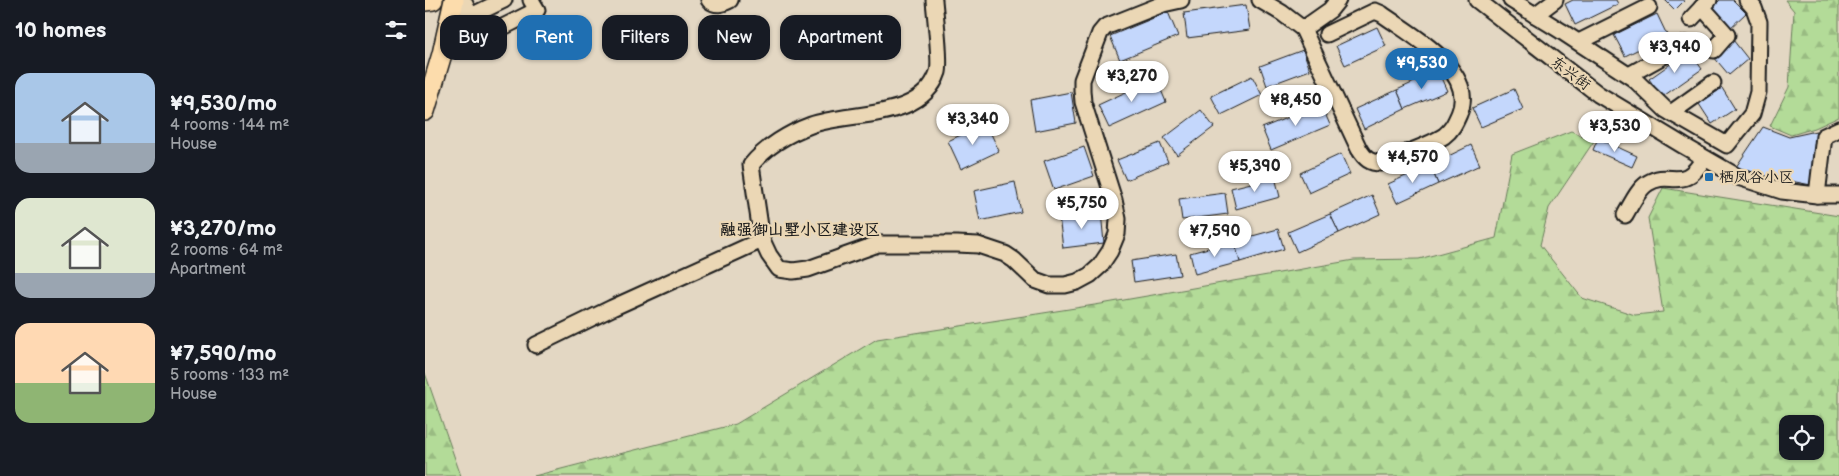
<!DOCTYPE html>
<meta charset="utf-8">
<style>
body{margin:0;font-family:"Balsamiq Sans","LXGW WenKai TC",sans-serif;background:#20242c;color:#f1f3f6;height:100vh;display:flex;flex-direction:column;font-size:19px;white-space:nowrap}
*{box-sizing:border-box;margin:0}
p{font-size:16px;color:#9ea1a6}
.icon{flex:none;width:28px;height:28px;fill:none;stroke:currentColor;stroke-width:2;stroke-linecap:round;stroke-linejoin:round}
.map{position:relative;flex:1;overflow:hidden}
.details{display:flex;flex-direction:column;background:#171b24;width:425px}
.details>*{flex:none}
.guide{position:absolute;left:15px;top:15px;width:475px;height:45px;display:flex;gap:10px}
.fabs{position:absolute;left:1354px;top:415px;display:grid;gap:10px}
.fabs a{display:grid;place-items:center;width:45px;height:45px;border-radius:10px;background:#171b24;box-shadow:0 1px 4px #0004;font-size:25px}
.price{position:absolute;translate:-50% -42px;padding:0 11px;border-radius:18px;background:#fff;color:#222;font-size:16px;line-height:32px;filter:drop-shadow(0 1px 2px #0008)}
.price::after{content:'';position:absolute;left:50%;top:30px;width:15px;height:11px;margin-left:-8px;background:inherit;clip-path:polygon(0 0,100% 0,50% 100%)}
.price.active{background:#1f6fb2;color:#fff}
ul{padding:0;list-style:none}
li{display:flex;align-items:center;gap:15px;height:125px;padding:0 15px}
li span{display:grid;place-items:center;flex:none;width:140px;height:100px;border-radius:15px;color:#555}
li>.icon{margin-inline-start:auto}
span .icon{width:60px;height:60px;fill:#fffc;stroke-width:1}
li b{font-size:21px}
h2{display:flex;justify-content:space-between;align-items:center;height:60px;padding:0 15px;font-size:21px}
.tag{padding:0 18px;border-radius:15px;background:#171b24;box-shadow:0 1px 4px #0004;font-size:18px;line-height:45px}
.tag.active{background:#1f6fb2;color:#fff}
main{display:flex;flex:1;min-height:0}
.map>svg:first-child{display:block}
.forest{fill:url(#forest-firs);stroke:#687c5a;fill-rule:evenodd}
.building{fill:#c4d7fc;stroke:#1c1c1c}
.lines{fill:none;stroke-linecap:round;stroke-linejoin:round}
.minor-casing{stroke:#1c1c1c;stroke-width:19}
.major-casing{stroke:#1c1c1c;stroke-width:22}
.minor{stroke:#ebd7b5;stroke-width:15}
.major{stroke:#fcdcac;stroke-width:19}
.poi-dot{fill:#1f6fb2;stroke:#ebd7b5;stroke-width:2}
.labels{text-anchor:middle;stroke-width:4.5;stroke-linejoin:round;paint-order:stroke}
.street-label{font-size:15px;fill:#1c1c1c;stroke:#ebd7b5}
.poi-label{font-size:15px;fill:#1c1c1c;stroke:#ebd7b5;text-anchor:start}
.neighbourhood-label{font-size:16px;font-weight:bold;fill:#1c1c1c;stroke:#ebd7b5}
</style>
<main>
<section class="details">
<h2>10 homes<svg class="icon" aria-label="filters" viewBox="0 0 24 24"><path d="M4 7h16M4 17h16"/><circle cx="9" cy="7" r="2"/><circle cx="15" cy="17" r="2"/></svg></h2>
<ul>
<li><span style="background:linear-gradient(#a9c7e8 70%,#9aa5b1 0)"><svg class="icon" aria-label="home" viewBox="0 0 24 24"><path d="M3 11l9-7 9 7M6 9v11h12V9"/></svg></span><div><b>¥9,530/mo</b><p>4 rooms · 144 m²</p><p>House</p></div></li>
<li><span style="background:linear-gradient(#dfe7d0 75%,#9aa5b1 0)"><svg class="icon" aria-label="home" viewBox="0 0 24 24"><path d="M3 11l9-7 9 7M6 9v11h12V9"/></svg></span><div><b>¥3,270/mo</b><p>2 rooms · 64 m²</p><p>Apartment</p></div></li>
<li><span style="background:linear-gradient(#ffd9b3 60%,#8fb573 0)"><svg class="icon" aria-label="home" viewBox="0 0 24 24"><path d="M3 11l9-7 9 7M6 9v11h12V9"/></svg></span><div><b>¥7,590/mo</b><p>5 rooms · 133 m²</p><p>House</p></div></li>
</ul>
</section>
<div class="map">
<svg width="1414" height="476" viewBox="0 0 1414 476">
<defs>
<pattern id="forest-firs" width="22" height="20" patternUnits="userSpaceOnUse" patternTransform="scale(1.25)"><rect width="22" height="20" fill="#b3db98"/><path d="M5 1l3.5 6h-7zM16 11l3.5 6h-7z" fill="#99bb82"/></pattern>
</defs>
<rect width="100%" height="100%" fill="#e3d7c3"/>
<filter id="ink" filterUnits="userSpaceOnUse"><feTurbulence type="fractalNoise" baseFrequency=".02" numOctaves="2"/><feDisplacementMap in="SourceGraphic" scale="10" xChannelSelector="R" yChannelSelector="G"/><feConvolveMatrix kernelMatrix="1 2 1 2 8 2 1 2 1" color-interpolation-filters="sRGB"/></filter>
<g filter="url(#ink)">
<g class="forest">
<polygon points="1360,0 1414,0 1414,117 1390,128 1366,135 1345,126 1364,87 1369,11"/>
<path d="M1146 131 1169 141 1124 208 1115 245 1157 298 1210 315 1238 312 1223 218 1238 188 1414 216V476H109L311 424 452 339 676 304 929 260 994 259 1071 238 1087 154ZM1362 424H1390V451H1362Z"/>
<polygon points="0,373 36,476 0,476"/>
</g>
<g class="building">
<polygon points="1148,0 1191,0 1193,4 1150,25 1140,4"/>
<polygon points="1240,0 1260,0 1250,10"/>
<polygon points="1295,0 1308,0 1321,13 1303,30 1284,11"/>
<polygon points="821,5 825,30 762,38 759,13"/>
<polygon points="743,12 753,36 695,60 685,36"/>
<polygon points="1232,14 1242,35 1200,56 1189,35"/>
<polygon points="952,27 961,46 920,65 911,46"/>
<polygon points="1308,40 1323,59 1304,75 1288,56"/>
<polygon points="878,50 885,70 842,86 835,66"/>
<polygon points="1264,51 1277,69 1237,97 1224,79"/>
<polygon points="1013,71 1022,91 980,109 972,90"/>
<polygon points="827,76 837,95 796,115 786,96"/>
<polygon points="731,78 741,102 684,128 673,105"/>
<polygon points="1297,88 1310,109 1287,124 1274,104"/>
<polygon points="1089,89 1098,109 1056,127 1047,108"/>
<polygon points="972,90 980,109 939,129 930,109"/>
<polygon points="646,92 651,123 610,131 605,100"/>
<polygon points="896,104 905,125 846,150 837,128"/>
<polygon points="776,110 789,127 752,155 739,138"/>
<polygon points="561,123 574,151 536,169 523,141"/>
<polygon points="1338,127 1364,137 1391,131 1386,185 1345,177 1311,167"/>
<polygon points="1173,138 1212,156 1207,167 1168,150"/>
<polygon points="735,143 743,162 701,180 692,160"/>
<polygon points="1046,145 1055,165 1013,184 1005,165"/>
<polygon points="659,147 669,176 629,190 619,161"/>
<polygon points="916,154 925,174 884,193 875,173"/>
<polygon points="1005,165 1013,184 972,203 963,184"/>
<polygon points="850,177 855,197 811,209 806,188"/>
<polygon points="590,182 596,212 555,221 549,191"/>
<polygon points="800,193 803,214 757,220 754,199"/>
<polygon points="947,195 955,214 914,233 905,214"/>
<polygon points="676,212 679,243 638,248 634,216"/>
<polygon points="905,214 914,233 872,252 863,232"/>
<polygon points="853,229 859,249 815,262 809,241"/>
<polygon points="809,241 815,262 770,274 765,253"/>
<polygon points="751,254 755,275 709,282 706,261"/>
</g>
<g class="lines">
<g class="minor-casing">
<g id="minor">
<polyline points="38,0 56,38 112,10 106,0"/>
<path d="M284 0C291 6 297 4 305 0"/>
<path d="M509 0C510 14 516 62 513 72 497 121 426 111 386 125 364 133 341 147 326 165L337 240 344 255 354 269 368 271 383 269 453 244H532L553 245 580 254 589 260 610 280 624 285H640L652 282 665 275 675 266 685 251 692 234 693 219 689 200 658 102 657 90V80L675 33 680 27 738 4 756 0"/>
<path d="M835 0 857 13 878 29 934 149C940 159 945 163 956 163 974 155 1004 146 1019 136 1027 130 1030 123 1034 114 1053 71 986 35 957 14L950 11 902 34"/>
<polyline points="1052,0 1173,94 1259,146 1313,177 1357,191 1392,195 1414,195"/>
<polyline points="1086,0 1136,31 1209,79 1241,110 1302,145 1327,114 1333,92 1334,22 1329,8 1322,0"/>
<polyline points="1277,7 1302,35 1289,50"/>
<polyline points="1110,15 1130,0"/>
<polyline points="46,16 79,0"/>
<polyline points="1266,19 1284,0"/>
<polyline points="878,29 905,10 913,0"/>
<polyline points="1154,42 1224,7"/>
<polyline points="1204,75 1260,44"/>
<polyline points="1246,113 1288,83"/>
<polyline points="1392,195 1399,136 1414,129"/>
<path d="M1200 215C1206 205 1213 189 1223 183 1246 169 1258 194 1279 158"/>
<polyline points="111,345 187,308 337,240"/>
</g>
</g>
<g class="major-casing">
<g id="major">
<polyline points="0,1 8,0"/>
<polyline points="0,111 17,54 29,0"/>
</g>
</g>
<use href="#minor" class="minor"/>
<use href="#major" class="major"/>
</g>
</g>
<rect class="poi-dot" x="1279" y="172" width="10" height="10" rx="2.5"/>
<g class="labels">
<g class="street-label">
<text transform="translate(1146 73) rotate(37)" y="5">东兴街</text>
</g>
<g class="poi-label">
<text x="1294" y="182">栖凤谷小区</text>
</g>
<g class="neighbourhood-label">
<text x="375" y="235">融强御山墅小区建设区</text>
</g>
</g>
</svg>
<div class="fabs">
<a><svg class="icon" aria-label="locate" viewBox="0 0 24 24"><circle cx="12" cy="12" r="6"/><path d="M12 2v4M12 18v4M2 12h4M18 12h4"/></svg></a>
</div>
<b class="price" style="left:1250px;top:74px">¥3,940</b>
<b class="price active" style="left:997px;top:90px">¥9,530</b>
<b class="price" style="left:707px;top:103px">¥3,270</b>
<b class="price" style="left:871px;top:127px">¥8,450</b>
<b class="price" style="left:548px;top:146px">¥3,340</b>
<b class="price" style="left:1190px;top:153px">¥3,530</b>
<b class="price" style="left:988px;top:184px">¥4,570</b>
<b class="price" style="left:830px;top:193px">¥5,390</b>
<b class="price" style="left:657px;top:230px">¥5,750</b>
<b class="price" style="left:790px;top:258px">¥7,590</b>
<div class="guide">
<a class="tag">Buy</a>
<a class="tag active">Rent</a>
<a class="tag">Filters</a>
<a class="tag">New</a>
<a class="tag">Apartment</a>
</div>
</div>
</main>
